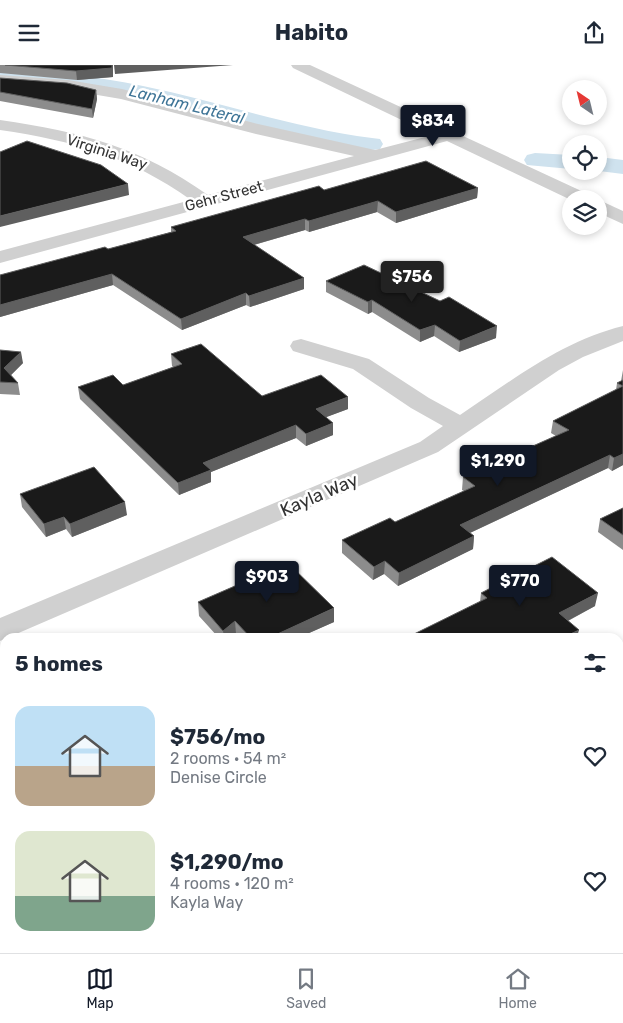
<!DOCTYPE html>
<meta charset="utf-8">
<style>
body{margin:0;font-family:Rubik,sans-serif;background:#f6f6f7;color:#1f2937;height:100vh;display:flex;flex-direction:column;font-size:19px;white-space:nowrap}
*{box-sizing:border-box;margin:0}
p{font-size:16px;color:#747a83}
.icon{flex:none;width:28px;height:28px;fill:none;stroke:currentColor;stroke-width:2;stroke-linecap:round;stroke-linejoin:round}
.map{position:relative;flex:1;overflow:hidden}
.drawer{position:absolute;left:0px;top:568px;width:624px;height:321px;display:flex;flex-direction:column;background:#fff;border-radius:15px 15px 0 0;box-shadow:0 2px 8px #0003}
.drawer>*{flex:none}
.needle{width:32px;rotate:325deg}
.fabs{position:absolute;left:562px;top:15px;display:grid;gap:10px}
.fabs a{display:grid;place-items:center;width:45px;height:45px;border-radius:50%;background:#fff;box-shadow:0 2px 8px #0003;font-size:25px}
.price{position:absolute;translate:-50% -42px;padding:0 11px;border-radius:5px;background:#111827;color:#fff;font-size:16px;line-height:32px;filter:drop-shadow(0 1px 2px #0008)}
.price::after{content:'';position:absolute;left:50%;top:30px;width:15px;height:11px;margin-left:-8px;background:inherit;clip-path:polygon(0 0,100% 0,50% 100%)}
.price.on{background:#222;color:#fff}
ul{padding:0;list-style:none}
li{display:flex;align-items:center;gap:15px;height:125px;padding:0 15px}
li span{display:grid;place-items:center;flex:none;width:140px;height:100px;border-radius:15px;color:#555}
li>.icon{margin-inline-start:auto}
span .icon{width:60px;height:60px;fill:#fffc;stroke-width:1}
li b{font-size:21px}
h2{display:flex;justify-content:space-between;align-items:center;height:60px;padding:0 15px;font-size:21px}
header{display:flex;justify-content:space-between;align-items:center;height:65px;padding:0 15px;background:#fff;font-size:22px;font-weight:700}
.tab-bar{display:flex;justify-content:space-around;align-items:center;height:70px;border-top:1px solid #e0e1e3;background:#fff;font-size:14px;color:#747a83}
.tab-bar a{display:grid;justify-items:center;gap:2px}
.tab-bar .on{color:#111827}
.map>svg:first-child{display:block}
.lines{fill:none;stroke-linecap:round;stroke-linejoin:round}
.canal{fill:#cfe2ee;fill-rule:evenodd}
.minor{fill:#d0d0d0;fill-rule:evenodd}
.wall{fill:#8c8c8c}
.shaded-wall{fill:#5f5f5f}
.building{fill:#1a1a1a;stroke:#5f5f5f}
.labels{text-anchor:middle;stroke-width:5;stroke-linejoin:round;paint-order:stroke}
.far-street-label{font-size:15px;fill:#333;stroke:#fff}
.far-water-label{font-size:16px;font-style:italic;fill:#3f7597;stroke:#fff}
.street-label{font-size:18px;fill:#333;stroke:#fff}
</style>
<header><svg class="icon" aria-label="menu" viewBox="0 0 24 24"><path d="M4 6h16M4 12h16M4 18h16"/></svg>Habito<svg class="icon" aria-label="share" viewBox="0 0 24 24"><path d="M12 15V3M7 8l5-5 5 5M5 13v7h14v-7"/></svg></header>
<div class="map">
<svg width="623" height="888" viewBox="0 0 623 888">
<rect width="100%" height="100%" fill="#fff"/>
<g class="lines">
<g class="canal">
<path d="M0 3C48 6 96 11 143 21 220 37 294 63 372 73L380 74 383 79 380 84C364 87 346 82 331 80 268 69 208 48 147 33 99 22 49 17 0 15Z"/>
<polygon points="535,88 571,90 571,104 527,100 524,95 527,90"/>
<polygon points="599,92 623,95 623,109 599,106"/>
</g>
<g class="minor">
<path d="M291 0H310L590 130 592 134H571V135L447 76 0 198V186L191 135C129 91 74 76 0 65V55C82 67 140 82 208 130L354 91 256 69 121 34 68 25 0 20V10L68 15 122 24 258 59 375 85 433 70 293 3Z"/>
<polygon points="599,135 623,146 623,159 599,148"/>
<path d="M623 261V276L583 292 559 305 438 387 0 576V553L420 377 443 361 411 343 353 304 293 286 290 281 293 276 301 274 369 294 429 333 460 350C511 316 562 276 623 261Z"/>
<polygon points="623,645 623,671 619,673 619,647"/>
<polygon points="217,884 262,884 260,888 215,888"/>
</g>
</g>
<g class="wall">
<polygon points="0,0 113,0 113,12 77,15 0,8"/>
<polygon points="0,13 96,25 97,34 93,53 0,36"/>
<polygon points="478,123 477,133 396,158 377,147 309,167 305,165 254,180 304,213 304,224 250,242 246,240 182,265 113,220 0,252 0,210 108,184 171,167 171,162 324,125"/>
<polygon points="326,216 496,273 459,287 434,271 420,277 372,247 368,249 326,227"/>
<polygon points="0,285 23,298 11,310 18,318 20,330 0,329"/>
<polygon points="171,289 262,331 348,344 326,352 333,370 306,381 296,373 211,407 211,417 179,430 80,334 78,322 123,320 173,302 172,301"/>
<polygon points="623,305 623,400 612,406 608,403 470,468 474,471 473,484 398,521 384,509 373,515 342,488 342,475 395,457 464,426 462,425 463,412 556,371 551,368 553,356 616,325 617,318 621,316"/>
<polygon points="20,429 127,450 72,472 66,464 46,472 22,442"/>
<polygon points="623,443 623,485 598,467 600,454"/>
<polygon points="481,528 595,541 568,556 480,537"/>
<polygon points="198,537 334,557 300,572 239,572 236,569 232,572 218,572 199,551"/>
</g>
<g class="shaded-wall">
<polygon points="113,0 113,12 77,15 76,6"/>
<polygon points="114,0 233,0 115,9"/>
<polygon points="96,25 97,34 93,53 92,44"/>
<polygon points="128,119 129,130 0,162 0,151"/>
<polygon points="478,123 477,133 396,158 396,147"/>
<polygon points="378,136 377,147 309,167 309,156"/>
<polygon points="305,154 305,165 243,183 243,172"/>
<polygon points="112,209 113,220 0,252 0,240"/>
<polygon points="304,213 304,224 250,242 249,231"/>
<polygon points="246,228 246,240 182,265 181,254"/>
<polygon points="372,235 372,247 368,249 368,237"/>
<polygon points="435,260 434,271 420,277 420,265"/>
<polygon points="497,261 496,273 459,287 460,276"/>
<polygon points="21,287 23,298 6,315 4,303"/>
<polygon points="348,332 348,344 316,356 316,344"/>
<polygon points="333,358 333,370 306,381 306,369"/>
<polygon points="296,360 296,373 211,407 211,417 179,430 178,418 203,398"/>
<polygon points="623,389 623,400 612,406 614,393"/>
<polygon points="610,390 608,403 459,473 460,460"/>
<polygon points="125,437 127,450 72,472 70,459"/>
<polygon points="64,452 66,464 46,472 44,459"/>
<polygon points="474,471 473,484 398,521 399,508"/>
<polygon points="385,496 384,509 373,515 374,502"/>
<polygon points="598,528 595,541 556,562 559,548"/>
<polygon points="334,543 334,557 300,572 271,572"/>
<polygon points="235,556 236,569 232,572 224,572 223,566"/>
<polygon points="579,565 577,572 564,572"/>
<polygon points="5,694 5,709 0,711 0,696"/>
<polygon points="623,823 623,836 619,839 619,827"/>
<polygon points="5,865 5,883 0,886 0,868"/>
<polygon points="540,884 558,884 552,888 534,888"/>
</g>
<g class="building">
<polygon points="5,0 112,0 112,3 76,6"/>
<polygon points="0,13 67,18 96,25 92,44 0,27"/>
<polygon points="27,76 101,100 128,119 0,151 0,87"/>
<polygon points="426,96 478,123 396,147 378,136 309,156 305,154 243,172 304,213 249,231 246,228 181,254 112,209 0,240 0,210 105,182 108,184 176,166 171,162 319,121 324,125"/>
<polygon points="364,200 440,236 449,232 497,261 460,276 435,260 420,265 372,235 368,237 326,216"/>
<polygon points="201,279 262,331 321,310 348,332 316,344 333,358 306,369 296,360 203,398 211,405 178,418 78,322 113,310 123,320 182,299 171,289"/>
<polygon points="0,285 21,287 4,303 18,318 0,317"/>
<polygon points="623,315 623,389 614,393 610,390 460,460 474,471 399,508 385,496 374,502 342,475 390,453 395,457 475,421 463,412 569,365 553,356 623,321 617,318"/>
<polygon points="94,402 125,437 70,459 64,452 44,459 20,429"/>
<polygon points="623,443 623,470 600,454"/>
<polygon points="552,492 598,528 559,548 579,565 564,572 408,572 487,533 481,528"/>
<polygon points="288,498 334,543 271,572 250,572 235,556 223,566 198,537"/>
<polygon points="5,623 5,694 0,696 0,625"/>
<polygon points="0,770 3,774 5,773 5,865 0,868"/>
<polygon points="623,772 623,823 619,827 619,775"/>
<polygon points="392,884 540,884 534,888 385,888"/>
</g>
<g class="labels">
<g class="far-street-label">
<text transform="translate(107 87) rotate(18)" y="5">Virginia Way</text>
<text transform="translate(224 131) rotate(-15)" y="5">Gehr Street</text>
</g>
<g class="far-water-label">
<text transform="translate(187 39) rotate(14)" y="6">Lanham Lateral</text>
</g>
<g class="street-label">
<text transform="translate(319 430) rotate(-23)" y="6">Kayla Way</text>
</g>
</g>
</svg>
<div class="fabs">
<a><svg class="needle" viewBox="-14 -14 28 28"><path d="M0-13l5 13h-10z" fill="#e53935"/><path d="M0 13l5-13h-10z" fill="#747a83"/></svg></a>
<a><svg class="icon" aria-label="locate" viewBox="0 0 24 24"><circle cx="12" cy="12" r="6"/><path d="M12 2v4M12 18v4M2 12h4M18 12h4"/></svg></a>
<a><svg class="icon" aria-label="layers" viewBox="0 0 24 24"><path d="M12 4l9 5-9 5-9-5zM3 14l9 5 9-5"/></svg></a>
</div>
<b class="price" style="left:433px;top:82px">$834</b>
<b class="price on" style="left:412px;top:238px">$756</b>
<b class="price" style="left:498px;top:422px">$1,290</b>
<b class="price" style="left:267px;top:538px">$903</b>
<b class="price" style="left:520px;top:542px">$770</b>
<section class="drawer">
<h2>5 homes<svg class="icon" aria-label="filters" viewBox="0 0 24 24"><path d="M4 7h16M4 17h16"/><circle cx="9" cy="7" r="2"/><circle cx="15" cy="17" r="2"/></svg></h2>
<ul>
<li><span style="background:linear-gradient(#bfe0f5 60%,#b9a48a 0)"><svg class="icon" aria-label="home" viewBox="0 0 24 24"><path d="M3 11l9-7 9 7M6 9v11h12V9"/></svg></span><div><b>$756/mo</b><p>2 rooms · 54 m²</p><p>Denise Circle</p></div><svg class="icon" aria-label="heart" viewBox="0 0 24 24"><path d="M12 20l-8-8c-3-5 5-10 8-4 3-6 11-1 8 4z"/></svg></li>
<li><span style="background:linear-gradient(#dfe7d0 65%,#7fa58c 0)"><svg class="icon" aria-label="home" viewBox="0 0 24 24"><path d="M3 11l9-7 9 7M6 9v11h12V9"/></svg></span><div><b>$1,290/mo</b><p>4 rooms · 120 m²</p><p>Kayla Way</p></div><svg class="icon" aria-label="heart" viewBox="0 0 24 24"><path d="M12 20l-8-8c-3-5 5-10 8-4 3-6 11-1 8 4z"/></svg></li>
</ul>
</section>
</div>
<nav class="tab-bar">
<a class="on"><svg class="icon" aria-label="map" viewBox="0 0 24 24"><path d="M3 6l6-2 6 2 6-2v14l-6 2-6-2-6 2zM9 4v14M15 6v14"/></svg>Map</a>
<a><svg class="icon" aria-label="saved" viewBox="0 0 24 24"><path d="M7 4h10v16l-5-4-5 4z"/></svg>Saved</a>
<a><svg class="icon" aria-label="home" viewBox="0 0 24 24"><path d="M3 11l9-7 9 7M6 9v11h12V9"/></svg>Home</a>
</nav>
